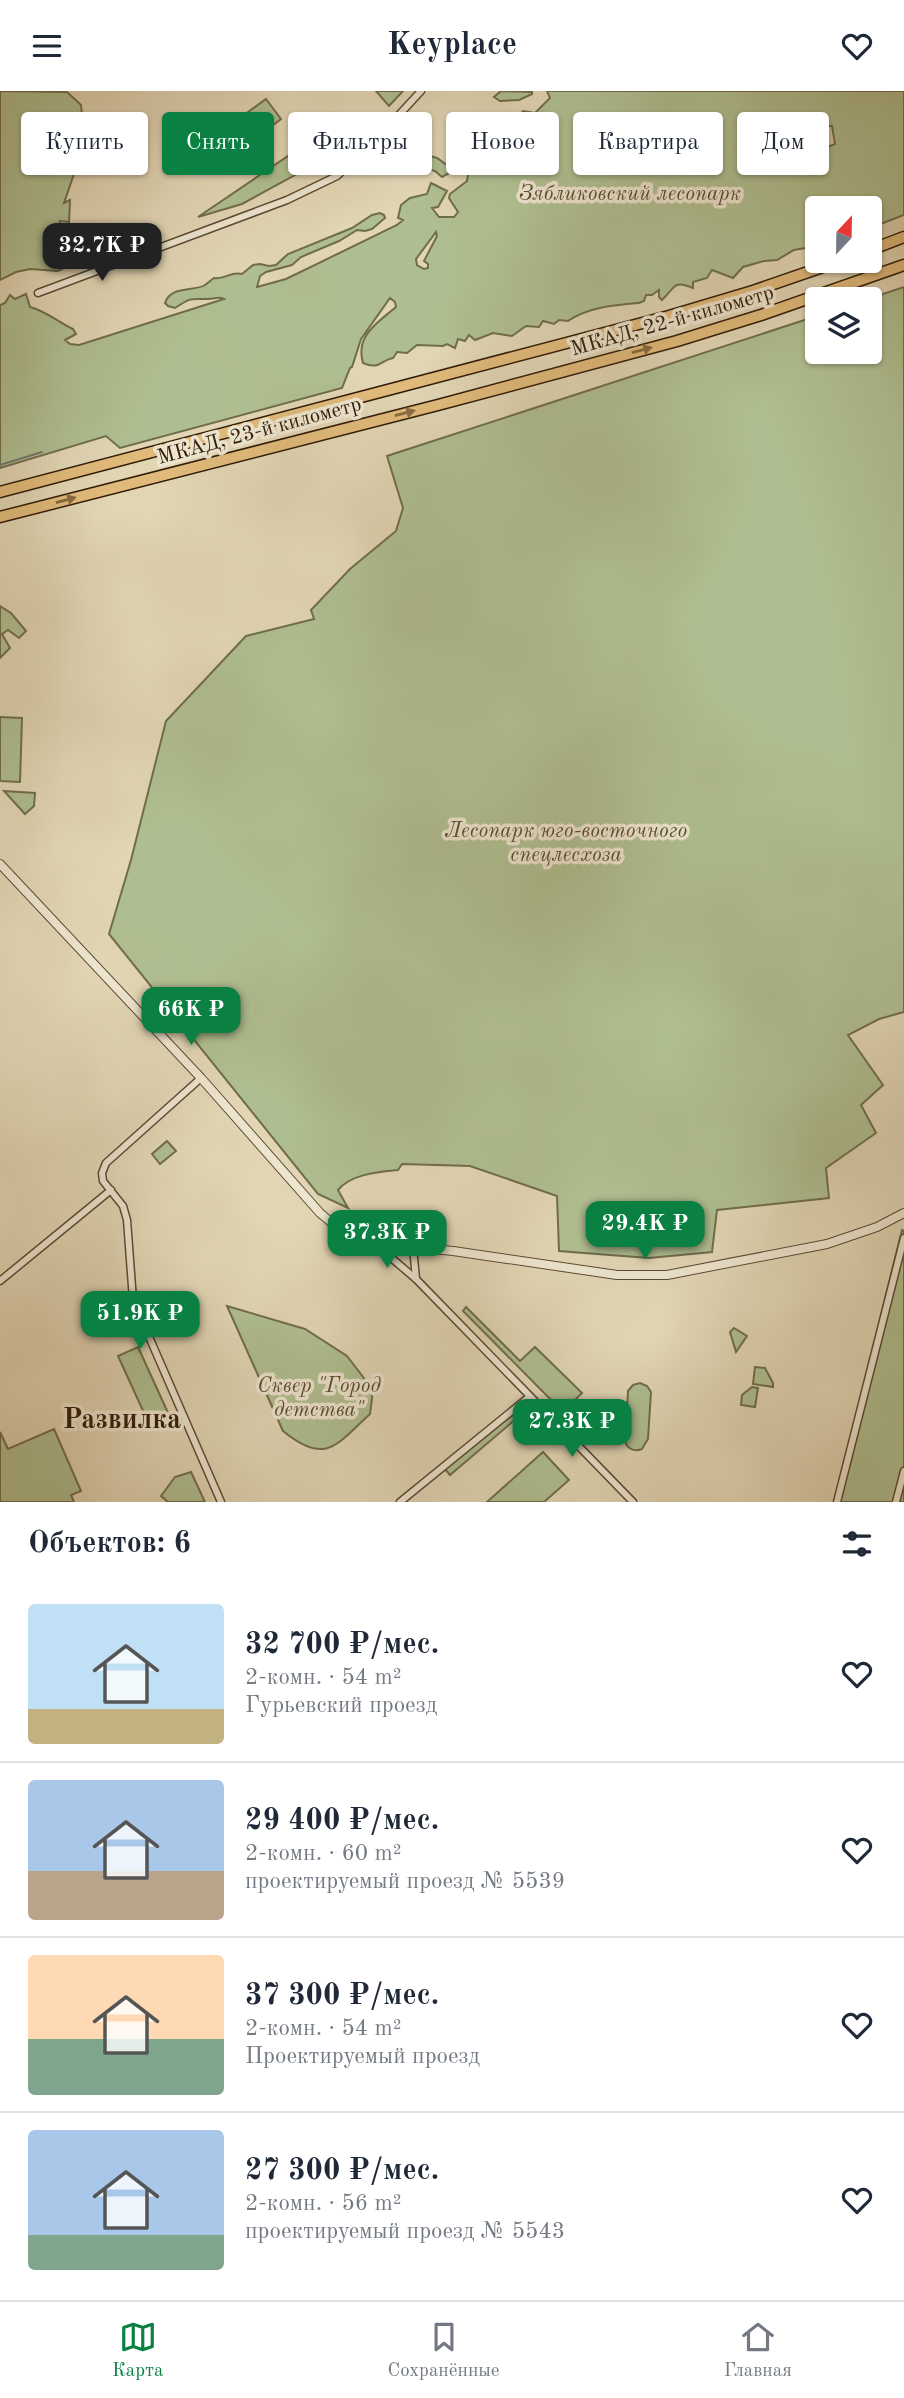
<!DOCTYPE html>
<html lang="ru">
<meta charset="utf-8">
<style>
body{margin:0;font-family:"Old Standard TT",serif;background:#f2f2f3;color:#1f2937;height:100vh;display:flex;flex-direction:column;font-size:26px;white-space:nowrap}
*{box-sizing:border-box;margin:0}
p{font-size:23px;color:#747a83}
.icon{flex:none;width:38px;height:38px;fill:none;stroke:currentColor;stroke-width:2;stroke-linecap:round;stroke-linejoin:round}
.map{position:relative;height:1411px;overflow:hidden}
.details{display:flex;flex-direction:column;background:#fff;flex:1}
.details>*{flex:none}
.banner{position:absolute;left:21px;top:21px;width:863px;height:63px;display:flex;gap:14px}
.needle{width:46px;rotate:22deg}
.controls{position:absolute;left:805px;top:105px;display:grid;gap:14px}
.controls a{display:grid;place-items:center;width:77px;height:77px;border-radius:7px;background:#fff;box-shadow:0 2px 5px #0004;font-size:35px}
.price{position:absolute;translate:-50% -60px;padding:0 16px;border-radius:14px;background:#0b8043;color:#fff;font-size:23px;line-height:46px;filter:drop-shadow(0 2px 4px #0008)}
.price::after{content:'';position:absolute;left:50%;top:42px;width:21px;height:16px;margin-left:-10px;background:inherit;clip-path:polygon(0 0,100% 0,50% 100%)}
.price.selected{background:#222;color:#fff}
ul{padding:0;list-style:none}
li{display:flex;align-items:center;gap:21px;height:175px;padding:0 28px}
li+li{border-top:2px solid #e0e1e3}
li span{display:grid;place-items:center;flex:none;width:196px;height:140px;border-radius:7px;color:#555}
li>.icon{margin-inline-start:auto}
span .icon{width:84px;height:84px;fill:#fffc;stroke-width:1}
li b{font-size:30px}
h2{display:flex;justify-content:space-between;align-items:center;height:84px;padding:0 28px;font-size:30px}
.pill{padding:0 24px;border-radius:7px;background:#fff;box-shadow:0 2px 5px #0004;font-size:24px;line-height:63px}
.pill.selected{background:#0b8043;color:#fff}
header{display:flex;justify-content:space-between;align-items:center;height:91px;padding:0 28px;background:#fff;font-size:32px;font-weight:700}
.menu{display:flex;justify-content:space-around;align-items:center;height:98px;border-top:2px solid #e0e1e3;background:#fff;font-size:19px;color:#747a83}
.menu a{display:grid;justify-items:center;gap:4px}
.menu .selected{color:#0b8043}
.map>svg:first-child{display:block}
.green{fill:#afbe90;stroke:#706d4c;stroke-width:2;fill-rule:evenodd}
.lines{fill:none;stroke-linecap:round;stroke-linejoin:round}
.stream{stroke:#6f7872;stroke-width:2}
.minor-casing{stroke:#5d4a33;stroke-width:9}
.tertiary-casing{stroke:#5d4a33;stroke-width:10}
.trunk-casing{stroke:#311c08;stroke-width:13}
.minor{stroke:#ece4ce;stroke-width:6}
.tertiary{stroke:#ece4ce;stroke-width:8}
.trunk{stroke:#e0ba7a;stroke-width:10}
.oneway{fill:#886b41}
.labels{text-anchor:middle;stroke-width:7;stroke-linejoin:round;paint-order:stroke}
.park-label{font-size:21px;font-style:italic;fill:#574d31;stroke:#ece4ce}
.street-label{font-size:21px;fill:#311c08;stroke:#ece4ce}
.district-label{font-size:28px;font-weight:bold;fill:#311c08;stroke:#ece4ce}
</style>
<header><svg class="icon" aria-label="menu" viewBox="0 0 24 24"><path d="M4 6h16M4 12h16M4 18h16"/></svg>Keyplace<svg class="icon" aria-label="heart" viewBox="0 0 24 24"><path d="M12 20l-8-8c-3-5 5-10 8-4 3-6 11-1 8 4z"/></svg></header>
<div class="map">
<svg width="904" height="1411" viewBox="0 0 904 1411">
<rect width="100%" height="100%" fill="#e1d5b4"/>
<filter id="stains"><feTurbulence type="fractalNoise" baseFrequency=".00286" numOctaves="4"/><feColorMatrix values="0 0 0 0 .2 0 0 0 0 .09 0 0 0 0 .02 0 0 0 .5 -.17"/></filter>
<radialGradient id="worn" r=".72"><stop offset=".6" stop-color="#630" stop-opacity="0"/><stop offset="1" stop-color="#630" stop-opacity=".3"/></radialGradient>
<g class="green">
<polygon points="0,0 67,1 81,14 83,35 85,37 90,32 99,32 98,38 91,45 102,47 102,57 105,62 104,67 75,80 64,112 70,109 69,131 60,130 57,158 63,161 76,157 78,170 58,180 30,178 16,181 0,189"/>
<polygon points="376,0 403,0 389,15"/>
<polygon points="501,0 532,1 532,3 519,9 500,10 494,6"/>
<path d="M547 0H904V124L870 137V117H817V155L794 159 777 169 764 170 743 176 733 187 712 179 707 187 693 191V197C673 188 675 197 662 209L659 206V199L652 204H646L644 210 639 212C615 214 589 216 568 230L559 229 554 233 543 230 539 236 526 235 512 245 493 242 475 249 469 244 465 250 458 248 455 257 447 253 443 255 417 254 407 262 397 261 393 267C379 270 380 279 363 272 355 245 377 232 396 216L395 211 390 207 361 248 352 276 350 277 342 297 120 357 106 345 0 377V214L5 212 10 204 15 208 26 203 30 216C46 220 58 231 73 238L76 243 65 249 70 253 79 254 224 208C218 205 215 208 208 208 189 208 192 206 175 217L168 215 165 212C171 194 194 201 205 194 208 192 211 189 214 187 224 189 231 180 242 183L253 174 260 173 269 175 276 174 288 163 352 137 372 124 380 122 384 124 385 127 372 138 365 140 357 139 339 150 301 166 292 174 266 181 260 185 257 196 286 188 397 134 403 129 398 127 401 114 410 107 427 103 431 92 447 100 438 116 432 117 439 126H454L458 121 449 107 450 103 467 90 468 83 483 71 487 64 494 61 526 64 535 62 521 51 519 38 524 32 520 24 523 20 535 22 550 7ZM803 35H832L835 53 810 63 800 46ZM436 141 437 145 424 170 428 173V177L424 178 417 174 416 168Z"/>
<polygon points="266,8 281,28 256,47 240,27"/>
<path d="M500 33 506 37C504 51 492 50 482 47L481 42 484 38Z"/>
<polygon points="288,65 299,82 242,113 198,126"/>
<polygon points="430,65 437,67 447,74 454,71 462,73 462,80 453,80 442,86 435,80 427,78 426,73"/>
<path d="M904 196V921L879 928 848 944 883 994 861 1014 876 1042 826 1077 829 1107 717 1119 712 1161 649 1167 559 1160 557 1105 470 1075 402 1073 398 1079C378 1081 351 1083 338 1099L348 1117 318 1103 109 843 131 769 166 630 246 545 314 528 311 519 350 478 396 440 403 417 387 365 817 225V261H870V208H868Z"/>
<polygon points="0,515 11,522 26,540 19,547 8,539 2,543 10,557 0,567"/>
<polygon points="0,626 22,627 20,691 0,690"/>
<polygon points="4,700 35,702 34,715 25,723"/>
<polygon points="167,1050 176,1060 160,1073 152,1063"/>
<polygon points="902,1139 904,1140 904,1411 835,1411"/>
<path d="M227 1215 305 1238 347 1265 373 1299 370 1323C336 1354 326 1375 283 1340Z"/>
<polygon points="466,1216 520,1270 535,1256 582,1302 563,1321 463,1220"/>
<polygon points="734,1237 747,1245 736,1261 730,1241"/>
<polygon points="138,1256 169,1324 149,1333 118,1265"/>
<polygon points="755,1276 765,1277 773,1292 773,1296 753,1293"/>
<path d="M640 1292 647 1295 651 1301 648 1348 642 1358C634 1361 627 1358 625 1350L628 1300 633 1294Z"/>
<polygon points="752,1296 758,1297 755,1316 741,1314 742,1304"/>
<polygon points="512,1321 517,1327 450,1384 445,1378"/>
<polygon points="54,1338 81,1400 71,1404 74,1411 0,1411 0,1341 8,1358"/>
<polygon points="543,1361 569,1389 544,1411 487,1411"/>
<polygon points="191,1381 205,1411 168,1411 161,1405 175,1386"/>
</g>
<g class="lines">
<polyline class="stream" points="0,374 42,361"/>
<g class="minor-casing">
<g id="minor">
<polyline points="38,202 287,109 337,85 374,51 421,0"/>
<polyline points="201,987 106,1072 102,1082 103,1090 123,1115 127,1129 133,1209 221,1411"/>
<polyline points="375,1153 416,1188 633,1411"/>
<polyline points="413,1156 416,1188"/>
<polyline points="0,1190 111,1099"/>
<polyline points="400,1411 529,1306"/>
<polyline points="837,1411 904,1147"/>
<polyline points="896,1411 904,1380"/>
</g>
</g>
<g class="tertiary-casing">
<polyline id="tertiary" points="0,773 201,987 320,1122 339,1138 358,1148 374,1152 453,1160 617,1184 667,1184 827,1153 877,1136 904,1122"/>
</g>
<g class="trunk-casing">
<g id="trunk">
<polyline points="870,159 904,146"/>
<polyline points="0,401 669,225 753,200 840,170"/>
<polyline points="0,426 438,314 677,250 761,224 904,174"/>
</g>
</g>
<use href="#minor" class="minor"/>
<use href="#tertiary" class="tertiary"/>
<use href="#trunk" class="trunk"/>
</g>
<defs><path id="oneway-solid" d="M-6-.8H1V-3.2L6.5 0L1 3.2V.8H-6Z" transform="scale(1.75)"/></defs>
<g class="oneway">
<use href="#oneway-solid" transform="translate(642 259) rotate(-15)"/>
<use href="#oneway-solid" transform="translate(405 322) rotate(-14)"/>
<use href="#oneway-solid" transform="translate(66 409) rotate(-15)"/>
</g>
<g class="labels">
<g class="park-label">
<text x="630" y="109">Зябликовский лесопарк</text>
<text x="566" y="746">Лесопарк юго-восточного<tspan x="566" dy="24">спецлесхоза</tspan></text>
<text x="319" y="1301">Сквер "Город<tspan x="319" dy="24">детства"</tspan></text>
</g>
<g class="street-label">
<text transform="translate(672 229) rotate(-16)" y="7">МКАД, 22-й километр</text>
<text transform="translate(259 339) rotate(-15)" y="7">МКАД, 23-й километр</text>
</g>
<g class="district-label">
<text x="122" y="1337">Развилка</text>
</g>
</g>
<rect width="100%" height="100%" filter="url(#stains)"/>
<rect width="100%" height="100%" fill="url(#worn)"/>
</svg>
<div class="controls">
<a><svg class="needle" viewBox="-14 -14 28 28"><path d="M0-13l5 13h-10z" fill="#e53935"/><path d="M0 13l5-13h-10z" fill="#747a83"/></svg></a>
<a><svg class="icon" aria-label="layers" viewBox="0 0 24 24"><path d="M12 4l9 5-9 5-9-5zM3 14l9 5 9-5"/></svg></a>
</div>
<b class="price selected" style="left:102px;top:192px">32.7K ₽</b>
<b class="price" style="left:191px;top:956px">66K ₽</b>
<b class="price" style="left:645px;top:1170px">29.4K ₽</b>
<b class="price" style="left:387px;top:1179px">37.3K ₽</b>
<b class="price" style="left:140px;top:1260px">51.9K ₽</b>
<b class="price" style="left:572px;top:1368px">27.3K ₽</b>
<div class="banner">
<a class="pill">Купить</a>
<a class="pill selected">Снять</a>
<a class="pill">Фильтры</a>
<a class="pill">Новое</a>
<a class="pill">Квартира</a>
<a class="pill">Дом</a>
</div>
</div>
<section class="details">
<h2>Объектов: 6<svg class="icon" aria-label="filters" viewBox="0 0 24 24"><path d="M4 7h16M4 17h16"/><circle cx="9" cy="7" r="2"/><circle cx="15" cy="17" r="2"/></svg></h2>
<ul>
<li><span style="background:linear-gradient(#bfe0f5 75%,#c2b280 0)"><svg class="icon" aria-label="home" viewBox="0 0 24 24"><path d="M3 11l9-7 9 7M6 9v11h12V9"/></svg></span><div><b>32 700 ₽/мес.</b><p>2-комн. · 54 m²</p><p>Гурьевский проезд</p></div><svg class="icon" aria-label="heart" viewBox="0 0 24 24"><path d="M12 20l-8-8c-3-5 5-10 8-4 3-6 11-1 8 4z"/></svg></li>
<li><span style="background:linear-gradient(#a9c7e8 65%,#b9a48a 0)"><svg class="icon" aria-label="home" viewBox="0 0 24 24"><path d="M3 11l9-7 9 7M6 9v11h12V9"/></svg></span><div><b>29 400 ₽/мес.</b><p>2-комн. · 60 m²</p><p>проектируемый проезд № 5539</p></div><svg class="icon" aria-label="heart" viewBox="0 0 24 24"><path d="M12 20l-8-8c-3-5 5-10 8-4 3-6 11-1 8 4z"/></svg></li>
<li><span style="background:linear-gradient(#ffd9b3 60%,#7fa58c 0)"><svg class="icon" aria-label="home" viewBox="0 0 24 24"><path d="M3 11l9-7 9 7M6 9v11h12V9"/></svg></span><div><b>37 300 ₽/мес.</b><p>2-комн. · 54 m²</p><p>Проектируемый проезд</p></div><svg class="icon" aria-label="heart" viewBox="0 0 24 24"><path d="M12 20l-8-8c-3-5 5-10 8-4 3-6 11-1 8 4z"/></svg></li>
<li><span style="background:linear-gradient(#a9c7e8 75%,#7fa58c 0)"><svg class="icon" aria-label="home" viewBox="0 0 24 24"><path d="M3 11l9-7 9 7M6 9v11h12V9"/></svg></span><div><b>27 300 ₽/мес.</b><p>2-комн. · 56 m²</p><p>проектируемый проезд № 5543</p></div><svg class="icon" aria-label="heart" viewBox="0 0 24 24"><path d="M12 20l-8-8c-3-5 5-10 8-4 3-6 11-1 8 4z"/></svg></li>
</ul>
</section>
<nav class="menu">
<a class="selected"><svg class="icon" aria-label="map" viewBox="0 0 24 24"><path d="M3 6l6-2 6 2 6-2v14l-6 2-6-2-6 2zM9 4v14M15 6v14"/></svg>Карта</a>
<a><svg class="icon" aria-label="saved" viewBox="0 0 24 24"><path d="M7 4h10v16l-5-4-5 4z"/></svg>Сохранённые</a>
<a><svg class="icon" aria-label="home" viewBox="0 0 24 24"><path d="M3 11l9-7 9 7M6 9v11h12V9"/></svg>Главная</a>
</nav>
